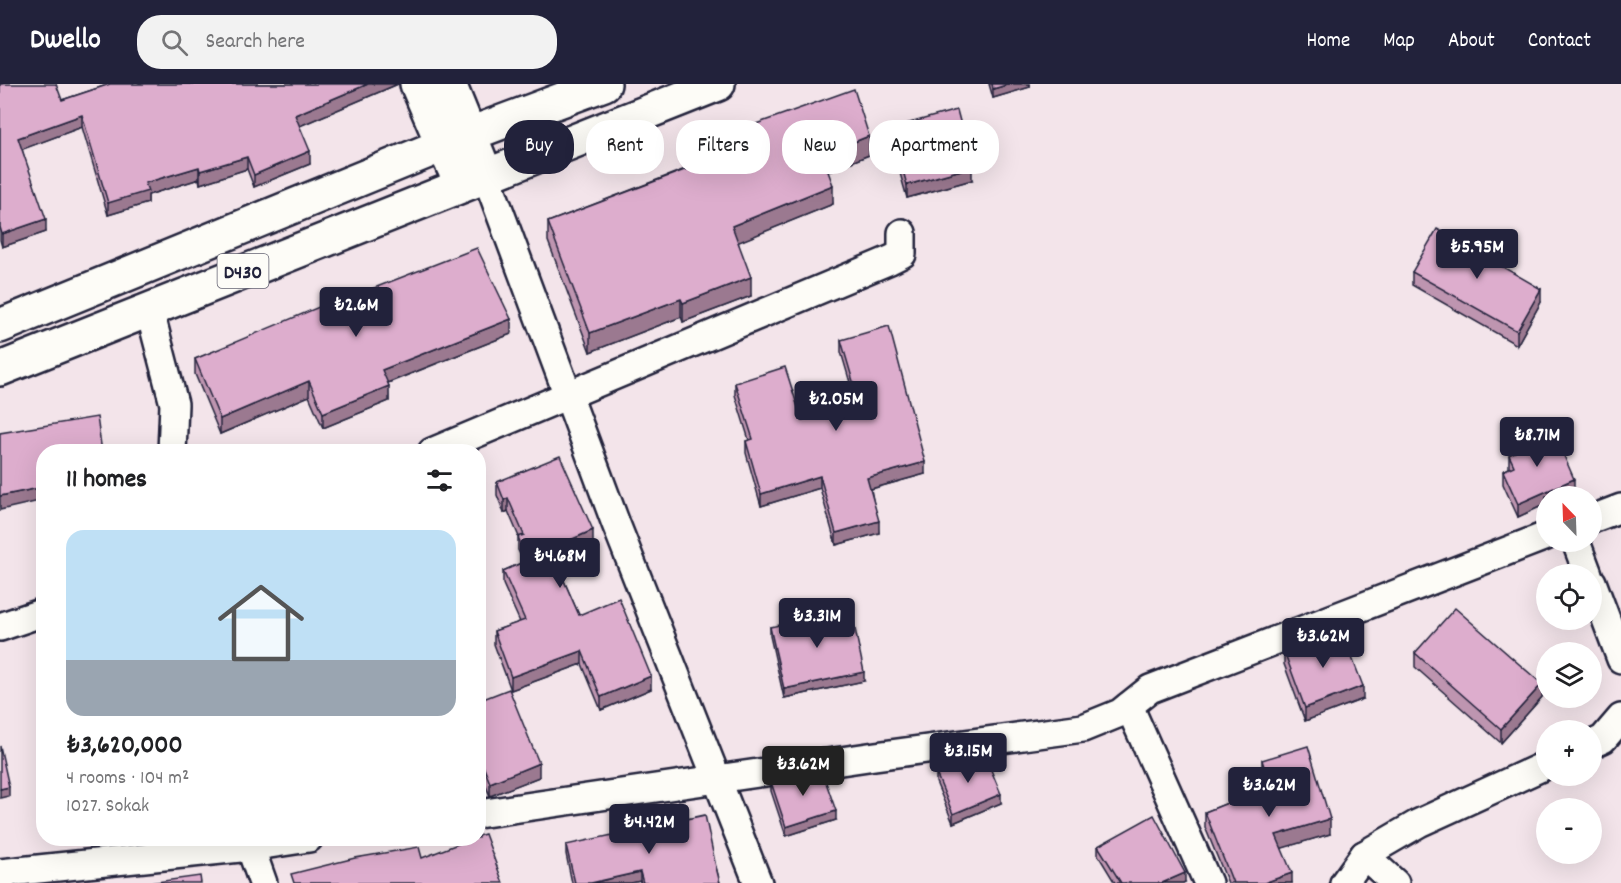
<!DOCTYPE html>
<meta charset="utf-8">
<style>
body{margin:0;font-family:Dekko,sans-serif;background:#f2f2f2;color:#202124;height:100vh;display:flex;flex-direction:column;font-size:22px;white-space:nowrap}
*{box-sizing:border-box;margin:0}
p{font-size:20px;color:#757577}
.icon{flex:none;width:33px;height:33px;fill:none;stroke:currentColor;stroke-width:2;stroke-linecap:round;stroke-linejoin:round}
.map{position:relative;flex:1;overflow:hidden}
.sheet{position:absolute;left:36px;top:360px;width:450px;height:402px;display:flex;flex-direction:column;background:#fff;border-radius:24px;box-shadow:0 6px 24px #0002}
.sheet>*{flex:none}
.banner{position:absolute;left:504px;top:36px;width:570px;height:54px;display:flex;gap:12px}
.needle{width:39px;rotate:337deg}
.buttons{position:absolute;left:1536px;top:402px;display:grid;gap:12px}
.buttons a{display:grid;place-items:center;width:66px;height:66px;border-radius:50%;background:#fff;box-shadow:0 6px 24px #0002;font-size:30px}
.price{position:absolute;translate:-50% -51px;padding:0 14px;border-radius:6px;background:#22223b;color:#fff;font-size:20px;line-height:39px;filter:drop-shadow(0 2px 3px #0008)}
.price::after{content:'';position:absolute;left:50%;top:36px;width:18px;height:14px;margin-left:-9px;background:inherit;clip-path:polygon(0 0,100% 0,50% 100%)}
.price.selected{background:#222;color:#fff}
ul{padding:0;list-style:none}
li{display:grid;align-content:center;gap:12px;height:318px;padding:0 30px}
li span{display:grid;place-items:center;height:186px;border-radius:18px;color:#555}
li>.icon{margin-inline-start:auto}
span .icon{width:108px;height:108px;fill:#fffc;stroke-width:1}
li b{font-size:26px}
h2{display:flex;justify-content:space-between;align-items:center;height:72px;padding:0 30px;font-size:26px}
.chip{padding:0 21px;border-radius:24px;background:#fff;box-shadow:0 6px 24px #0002;font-size:21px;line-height:54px}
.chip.selected{background:#22223b;color:#fff}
header{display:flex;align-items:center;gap:36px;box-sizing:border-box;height:84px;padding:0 30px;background:#22223b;color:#fff}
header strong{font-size:28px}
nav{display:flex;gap:33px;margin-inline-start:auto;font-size:21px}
.search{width:420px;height:54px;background:#f2f2f2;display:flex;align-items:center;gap:15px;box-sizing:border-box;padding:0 21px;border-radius:24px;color:#757577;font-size:22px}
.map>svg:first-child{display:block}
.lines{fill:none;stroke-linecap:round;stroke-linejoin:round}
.minor-casing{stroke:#22223b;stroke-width:32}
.secondary-casing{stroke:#22223b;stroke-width:38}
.trunk-casing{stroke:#22223b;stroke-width:38}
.minor{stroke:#fdfcf7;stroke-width:27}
.secondary{stroke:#fdfcf7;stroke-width:33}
.trunk{stroke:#fdfcf7;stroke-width:33}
.wall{fill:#be95b0;stroke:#22223b;stroke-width:1.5}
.shaded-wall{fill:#9b7990;stroke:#22223b;stroke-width:1.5}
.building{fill:#ddadcd;stroke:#22223b;stroke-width:1.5}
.labels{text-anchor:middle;stroke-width:6;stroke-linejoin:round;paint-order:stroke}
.shield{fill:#fdfcf7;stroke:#646373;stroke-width:1.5}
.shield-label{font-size:20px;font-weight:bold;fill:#22223b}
</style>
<header>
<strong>Dwello</strong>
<div class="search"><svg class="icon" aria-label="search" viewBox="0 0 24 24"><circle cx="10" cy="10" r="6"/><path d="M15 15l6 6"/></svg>Search here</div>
<nav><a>Home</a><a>Map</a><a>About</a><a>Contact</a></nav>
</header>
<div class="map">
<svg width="1621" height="799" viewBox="0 0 1621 799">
<rect width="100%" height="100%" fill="#f3e4ea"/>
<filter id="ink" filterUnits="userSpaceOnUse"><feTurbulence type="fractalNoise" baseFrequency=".0167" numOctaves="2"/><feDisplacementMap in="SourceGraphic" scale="12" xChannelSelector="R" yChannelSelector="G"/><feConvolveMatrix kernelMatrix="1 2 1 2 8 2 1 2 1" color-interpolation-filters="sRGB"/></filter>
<g filter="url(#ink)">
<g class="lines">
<g class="minor-casing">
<g id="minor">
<polyline points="486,91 616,440 758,799"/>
<polyline points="149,224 174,320 172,368"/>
<polyline points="432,368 890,176 902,170 902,149"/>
<polyline points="1592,435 1621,424"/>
<polyline points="1576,458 1588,490"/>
<polyline points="1592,498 1621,575"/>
<polyline points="0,543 44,528"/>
<polyline points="1129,622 1208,799"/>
<polyline points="1592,660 1603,655 1621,634"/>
<polyline points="478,730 875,672 1083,644 1120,629 1150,605 1546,452"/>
<polyline points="247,754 263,799"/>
<polyline points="1364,771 1395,799"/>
<polyline points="0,789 250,763 309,754"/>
<polyline points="1344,799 1364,771 1419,739 1546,681"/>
</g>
</g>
<g class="secondary-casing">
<g id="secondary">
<polyline points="417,0 443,61 462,101"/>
<polyline points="449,0 486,91"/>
</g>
</g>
<g class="trunk-casing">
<g id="trunk">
<polyline points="0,242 470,50 604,0"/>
<polyline points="0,285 718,0"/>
</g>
</g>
<use href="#minor" class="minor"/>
<use href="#secondary" class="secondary"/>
<use href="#trunk" class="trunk"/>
</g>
<g class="wall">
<polygon points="0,0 62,16 110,0 398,0 299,42 310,80 254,103 247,85 200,100 199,95 148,111 148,119 108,131 82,43 22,65 46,148 2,163 0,156"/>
<polygon points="989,0 1030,0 1030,3 993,14"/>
<polygon points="891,44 972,96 907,114 891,57"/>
<polygon points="711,60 869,71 828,87 833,120 738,158 751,212 683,238 681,233 590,268 548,157 548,138 711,75"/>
<polygon points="1412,188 1541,218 1517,261 1412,201"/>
<polygon points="351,213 511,250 388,299 389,317 323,344 309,312 220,350 195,290 195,275"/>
<polygon points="841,256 925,390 871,405 879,449 836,461 820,404 761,422 746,369 746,357 749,356 735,311 735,299 802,336 856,319 841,268"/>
<polygon points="1518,358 1537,359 1574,408 1565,412 1546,412 1546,420 1518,433 1503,400 1503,387 1509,384 1509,371 1518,366"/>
<polygon points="497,398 593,459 555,476 579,531 651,605 601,626 582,580 511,606 494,560 494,547 520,538 503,500 503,487 524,478 518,466 518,453 519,453 508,427 504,429 497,411"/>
<polygon points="770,543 864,597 784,614 770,552"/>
<polygon points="1284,567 1363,615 1305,637 1284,580"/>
<polygon points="1415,569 1542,613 1501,659 1415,583"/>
<polygon points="478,617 539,693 490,712 478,683"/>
<polygon points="1262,676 1330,750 1281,764 1292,799 1228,799 1205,743 1205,728 1266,704 1262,691"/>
<polygon points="936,689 1001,719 953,739 936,698"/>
<polygon points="771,698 836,736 786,752 771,707"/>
<polygon points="566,761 716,783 720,799 641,799 640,797 631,799 572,799 566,770"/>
<polygon points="1098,762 1185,798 1183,799 1115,799 1098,771"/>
</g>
<g class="shaded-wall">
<polygon points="368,0 398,0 295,44 295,31"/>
<polygon points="1010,0 1030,0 1030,3 993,14 993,5"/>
<polygon points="82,31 82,43 18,67 18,54"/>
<polygon points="869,52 869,71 822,90 822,71"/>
<polygon points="310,67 310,80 254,103 254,91"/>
<polygon points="247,73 247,85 200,100 200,87"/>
<polygon points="199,83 199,95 148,111 148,119 108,131 108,119 145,99"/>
<polygon points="972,83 972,96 907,114 907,101"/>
<polygon points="833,101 833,120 732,161 732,142"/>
<polygon points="46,135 46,148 2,163 2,150"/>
<polygon points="751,193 751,212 683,238 683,219"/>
<polygon points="1541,205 1541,218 1517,261 1517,247"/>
<polygon points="681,215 681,233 590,268 590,249"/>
<polygon points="511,235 511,250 382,301 382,286"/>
<polygon points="309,297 309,312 220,350 220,335"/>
<polygon points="389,302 389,317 323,344 323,329"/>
<polygon points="925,378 925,390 867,406 867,394"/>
<polygon points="820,392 820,404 761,422 761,410"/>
<polygon points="1574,395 1574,408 1565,412 1546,412 1546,420 1518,433 1518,420"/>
<polygon points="44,403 44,416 0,426 0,412"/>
<polygon points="508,414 508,427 504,429 504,416"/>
<polygon points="879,437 879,449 836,461 836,449"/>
<polygon points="593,446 593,459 550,478 550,465"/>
<polygon points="582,567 582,580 511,606 511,593"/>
<polygon points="864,588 864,597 784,614 784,605"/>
<polygon points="651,592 651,605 601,626 601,613"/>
<polygon points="1542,600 1542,613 1501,659 1501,645"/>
<polygon points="1363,602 1363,615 1305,637 1305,624"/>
<polygon points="539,679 539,693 490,712 490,699"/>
<polygon points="9,703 9,712 0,714 0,705"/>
<polygon points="1001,710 1001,719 953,739 953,730"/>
<polygon points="836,727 836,736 786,752 786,743"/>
<polygon points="1330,735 1330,750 1276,766 1276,751"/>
<polygon points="640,788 640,797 631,799 591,799"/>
<polygon points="1185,789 1185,798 1183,799 1162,799"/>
<polygon points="1292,789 1292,799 1264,799"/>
</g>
<g class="building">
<polygon points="0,0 56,0 62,16 110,0 368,0 295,31 310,67 254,91 247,73 200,87 199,83 145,99 148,107 108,119 82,31 18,54 46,135 2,150 0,143"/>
<polygon points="992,0 1010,0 993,5"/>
<polygon points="854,5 869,52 822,71 833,101 732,142 751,193 683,219 681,215 590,249 548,138 716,74 711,60 756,40"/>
<polygon points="957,26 972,83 907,101 891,44"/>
<polygon points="1437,145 1541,205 1517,247 1412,188"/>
<polygon points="477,164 511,235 382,286 389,302 323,329 309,297 220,335 195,275 350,210 351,213"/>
<polygon points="889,242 925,378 867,394 879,437 836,449 820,392 761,410 746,357 753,355 735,299 785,283 802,336 859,318 841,256"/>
<polygon points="97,333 102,368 44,368 44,403 0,412 0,349"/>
<polygon points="1534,351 1537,359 1555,351 1574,395 1518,420 1503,387 1514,382 1509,371 1521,365 1518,358"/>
<polygon points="560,372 593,446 550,465 579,531 619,514 651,592 601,613 582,567 511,593 494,547 525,536 503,487 528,476 518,453 524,451 508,414 504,416 497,398"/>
<polygon points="1455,524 1542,600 1501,645 1415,569"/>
<polygon points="851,526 864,588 784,605 770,543"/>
<polygon points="1341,545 1363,602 1305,624 1284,567"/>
<polygon points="509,605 539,679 490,699 478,669 478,617"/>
<polygon points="0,662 9,703 0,705"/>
<polygon points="1308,662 1330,735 1276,751 1292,789 1264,799 1233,799 1205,728 1270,702 1262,676"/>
<polygon points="984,669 1001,710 953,730 936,689"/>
<polygon points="822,687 836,727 786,743 771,698 793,691"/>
<polygon points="705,731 716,783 720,799 643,799 640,788 591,799 575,799 566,761"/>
<polygon points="1154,731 1185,789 1162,799 1121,799 1098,762"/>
<polygon points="485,750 503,799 294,799 291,790 355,774 419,763 422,774 473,754 478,754 478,752"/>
<polygon points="200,792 201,799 149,799"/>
</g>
</g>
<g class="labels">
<rect class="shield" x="217.5" y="170" width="51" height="34" rx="4.5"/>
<g class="shield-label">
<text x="243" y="194">D430</text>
</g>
</g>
</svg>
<div class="buttons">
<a><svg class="needle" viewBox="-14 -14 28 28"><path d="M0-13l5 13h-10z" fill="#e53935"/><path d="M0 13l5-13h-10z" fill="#757577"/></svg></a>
<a><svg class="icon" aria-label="locate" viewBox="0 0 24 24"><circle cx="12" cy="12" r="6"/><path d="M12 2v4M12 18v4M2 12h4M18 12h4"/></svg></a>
<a><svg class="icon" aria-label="layers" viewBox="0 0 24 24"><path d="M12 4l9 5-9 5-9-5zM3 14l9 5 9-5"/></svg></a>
<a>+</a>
<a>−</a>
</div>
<b class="price" style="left:1477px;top:196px">₺5.95M</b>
<b class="price" style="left:356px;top:254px">₺2.6M</b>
<b class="price" style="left:836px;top:348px">₺2.05M</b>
<b class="price" style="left:1537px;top:384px">₺8.71M</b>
<b class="price" style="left:560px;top:505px">₺4.68M</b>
<b class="price" style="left:817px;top:565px">₺3.31M</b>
<b class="price" style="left:1323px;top:585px">₺3.62M</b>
<b class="price" style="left:968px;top:700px">₺3.15M</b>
<b class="price selected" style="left:803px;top:713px">₺3.62M</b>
<b class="price" style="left:1269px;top:734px">₺3.62M</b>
<b class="price" style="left:649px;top:771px">₺4.42M</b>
<div class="banner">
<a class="chip selected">Buy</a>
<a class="chip">Rent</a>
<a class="chip">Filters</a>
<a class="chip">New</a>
<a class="chip">Apartment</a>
</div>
<section class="sheet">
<h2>11 homes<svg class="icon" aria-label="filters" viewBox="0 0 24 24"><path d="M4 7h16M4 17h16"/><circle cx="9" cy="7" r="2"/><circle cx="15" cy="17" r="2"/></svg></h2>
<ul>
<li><span style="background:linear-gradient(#bfe0f5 70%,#9aa5b1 0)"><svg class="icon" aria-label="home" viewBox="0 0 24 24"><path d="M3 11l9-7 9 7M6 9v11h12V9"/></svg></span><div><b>₺3,620,000</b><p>4 rooms · 104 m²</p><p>1027. Sokak</p></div></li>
</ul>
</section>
</div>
